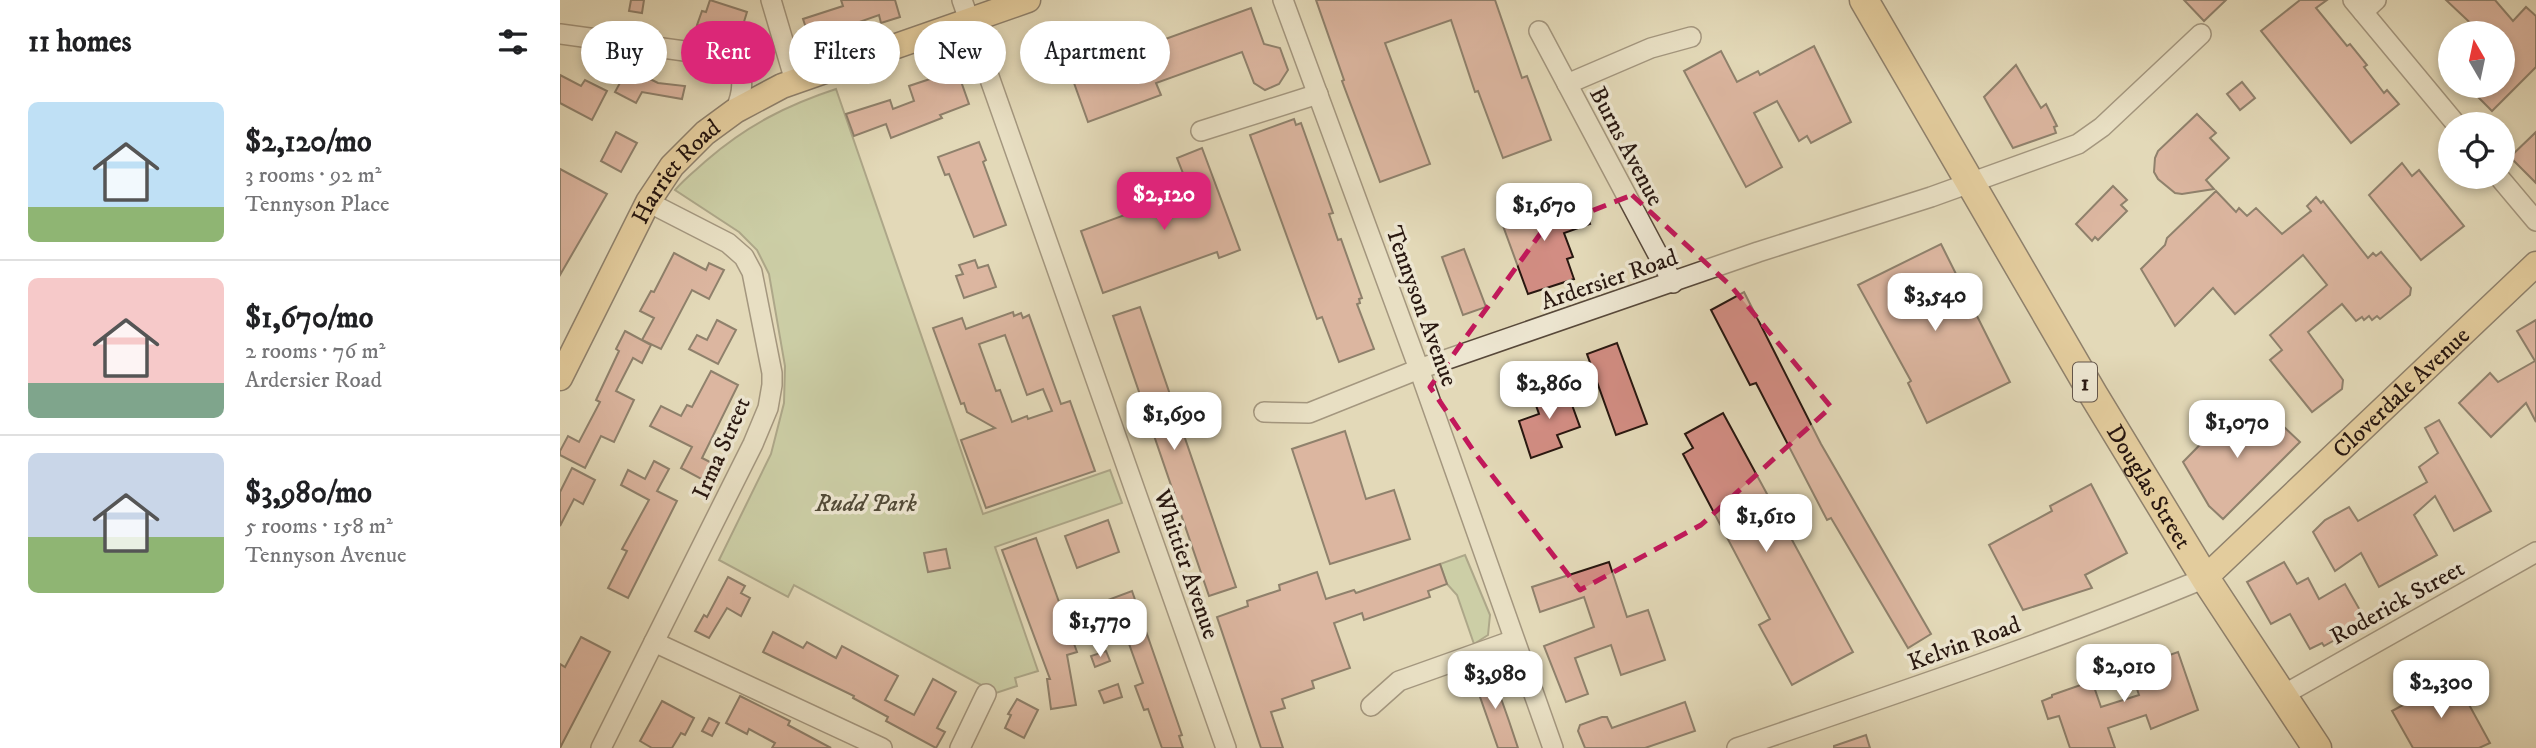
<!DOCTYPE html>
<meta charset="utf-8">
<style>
body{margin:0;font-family:"IM FELL DW Pica",serif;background:#f6f6f6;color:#202124;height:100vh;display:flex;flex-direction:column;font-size:26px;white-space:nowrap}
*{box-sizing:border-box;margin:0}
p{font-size:23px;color:#757577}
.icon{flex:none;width:38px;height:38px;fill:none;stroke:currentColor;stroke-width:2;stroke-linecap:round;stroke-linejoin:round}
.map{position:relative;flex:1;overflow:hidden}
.sheet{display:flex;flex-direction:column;background:#fff;width:560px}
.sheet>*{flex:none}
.banner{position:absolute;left:21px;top:21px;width:665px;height:63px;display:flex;gap:14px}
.needle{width:46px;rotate:351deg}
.fabs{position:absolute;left:1878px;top:21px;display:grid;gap:14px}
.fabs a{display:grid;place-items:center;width:77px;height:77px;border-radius:50%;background:#fff;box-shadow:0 4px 10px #0003;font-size:35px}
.price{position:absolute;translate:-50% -60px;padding:0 16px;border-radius:14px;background:#fff;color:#222;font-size:23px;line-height:46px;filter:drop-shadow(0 2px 4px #0008)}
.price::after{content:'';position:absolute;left:50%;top:42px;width:21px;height:16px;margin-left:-10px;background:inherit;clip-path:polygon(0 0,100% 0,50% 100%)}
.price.on{background:#db2777;color:#fff}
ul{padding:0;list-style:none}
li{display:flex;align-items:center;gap:21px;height:175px;padding:0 28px}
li+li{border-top:2px solid #e0e0e0}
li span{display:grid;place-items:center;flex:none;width:196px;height:140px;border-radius:10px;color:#555}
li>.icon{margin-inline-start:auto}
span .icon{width:84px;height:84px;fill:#fffc;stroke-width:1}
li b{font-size:30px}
h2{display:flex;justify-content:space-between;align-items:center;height:84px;padding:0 28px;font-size:30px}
.tag{padding:0 24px;border-radius:32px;background:#fff;box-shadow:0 4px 10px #0003;font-size:24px;line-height:63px}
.tag.on{background:#db2777;color:#fff}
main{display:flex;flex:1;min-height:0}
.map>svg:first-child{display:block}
.green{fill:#b0c091;stroke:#6c6c50;stroke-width:2}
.building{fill:#d28d83;stroke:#281710;stroke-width:2;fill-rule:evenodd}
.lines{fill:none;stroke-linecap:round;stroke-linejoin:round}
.minor-casing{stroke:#57483a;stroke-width:22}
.major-casing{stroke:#281710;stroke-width:27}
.highway-casing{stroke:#281710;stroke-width:31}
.minor{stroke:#ede6d1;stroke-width:19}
.major{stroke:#e2bc7c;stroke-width:24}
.highway{stroke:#e2bc7c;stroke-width:28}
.marked{fill:none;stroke:#c2185b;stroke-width:5;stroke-dasharray:14 9;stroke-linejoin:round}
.labels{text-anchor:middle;stroke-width:7;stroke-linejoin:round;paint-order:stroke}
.shield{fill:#ede6d1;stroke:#63554a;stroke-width:2}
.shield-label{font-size:23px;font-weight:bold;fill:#281710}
.street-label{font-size:24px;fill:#281710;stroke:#ede6d1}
.park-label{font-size:24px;font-style:italic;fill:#514a37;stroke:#ede6d1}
</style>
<main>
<section class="sheet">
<h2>11 homes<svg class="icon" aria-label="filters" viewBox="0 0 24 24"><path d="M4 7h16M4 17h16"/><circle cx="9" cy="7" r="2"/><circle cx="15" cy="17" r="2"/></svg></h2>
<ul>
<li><span style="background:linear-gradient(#bfe0f5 75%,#8fb573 0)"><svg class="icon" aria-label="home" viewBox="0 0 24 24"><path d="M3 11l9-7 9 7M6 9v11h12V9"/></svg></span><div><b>$2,120/mo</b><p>3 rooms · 92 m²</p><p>Tennyson Place</p></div></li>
<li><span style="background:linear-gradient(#f6c9c9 75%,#7fa58c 0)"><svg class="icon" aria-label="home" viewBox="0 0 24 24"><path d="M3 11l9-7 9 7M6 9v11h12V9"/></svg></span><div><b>$1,670/mo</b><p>2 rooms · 76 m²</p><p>Ardersier Road</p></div></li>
<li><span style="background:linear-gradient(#c9d6e8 60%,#8fb573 0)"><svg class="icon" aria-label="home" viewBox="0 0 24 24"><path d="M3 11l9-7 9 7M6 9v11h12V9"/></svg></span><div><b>$3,980/mo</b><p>5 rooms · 158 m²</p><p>Tennyson Avenue</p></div></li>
</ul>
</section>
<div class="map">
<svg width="1976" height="748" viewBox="0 0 1976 748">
<rect width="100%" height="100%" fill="#e3d9b8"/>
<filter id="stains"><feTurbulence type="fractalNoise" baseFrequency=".00286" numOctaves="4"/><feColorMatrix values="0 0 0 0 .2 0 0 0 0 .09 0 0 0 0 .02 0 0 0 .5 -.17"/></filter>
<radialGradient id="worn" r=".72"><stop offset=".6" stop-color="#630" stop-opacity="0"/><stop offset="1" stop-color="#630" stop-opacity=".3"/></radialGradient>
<g class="green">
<path d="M276 89 423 514 550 470 562 503 435 547 478 671 455 678 457 686 436 693 234 585 228 597 159 560 211 454 224 403 225 366 209 274 197 250 179 232 115 190C125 178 136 170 147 160 186 126 227 105 276 89Z"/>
<polygon points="905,555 930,615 928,635 914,644 897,595 887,584 880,564"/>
</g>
<g class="building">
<polygon points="71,0 84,0 82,13 69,11"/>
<polygon points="150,0 187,12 179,38 137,25 142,11 146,12"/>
<polygon points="281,0 335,0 340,17 321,23 319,15 282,28 286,41 254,52 243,19 283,6"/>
<polygon points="756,0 935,0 962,78 967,76 991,140 943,158 918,91 915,92 891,20 825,43 870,164 820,182 782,81 784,80"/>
<polygon points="1624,0 1666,0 1644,21"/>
<polygon points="1740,0 1767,0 1756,8 1787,46 1790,44 1807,65 1804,67 1824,93 1827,90 1839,104 1791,143 1701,31"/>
<polygon points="1886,0 1935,0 1953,21 1966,7 1976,16 1976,67 1932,111 1907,86 1942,86 1942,33 1921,33"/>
<polygon points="691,8 704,44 720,48 728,70 719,84 705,90 694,83 682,52 596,83 601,95 528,122 509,69 582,43 579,35 596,29 600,41"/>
<polygon points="1254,46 1291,122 1251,143 1247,136 1239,141 1217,101 1194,113 1222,167 1186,187 1124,71 1161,51 1177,82 1198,71 1200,75"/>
<polygon points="1456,65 1481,108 1486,104 1497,126 1494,127 1496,133 1453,148 1424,97"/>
<polygon points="68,68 98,83 125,86 122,99 82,92 76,103 55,92"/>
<polygon points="397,70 409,104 380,115 382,118 331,138 326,124 294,136 286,114 330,100 333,109 354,101 349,86"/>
<polygon points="0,75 21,86 25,80 47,91 32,120 0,103"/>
<polygon points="1682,82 1695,98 1680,110 1667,94"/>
<polygon points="1637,114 1656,133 1650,138 1669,158 1646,180 1654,189 1622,194 1615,193 1598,179 1594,172 1595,158 1598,151"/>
<polygon points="734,119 736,125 741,123 773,213 769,214 778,240 781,239 802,298 799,299 800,303 797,304 814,349 779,362 762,317 757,319 690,135"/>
<polygon points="56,132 77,143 61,172 41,161"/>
<polygon points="1976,132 1976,183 1950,157"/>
<polygon points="419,142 426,160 423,162 446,225 414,237 389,174 385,175 378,157"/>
<polygon points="642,148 680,250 659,258 657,252 543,293 521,231 630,191 617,158"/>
<polygon points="1842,163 1852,176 1859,170 1904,226 1861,260 1809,195"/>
<polygon points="0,169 47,194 0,275"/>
<polygon points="1553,186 1567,200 1561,205 1567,211 1538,240 1535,237 1532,241 1516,224"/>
<polygon points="1656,191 1676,212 1679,208 1687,216 1696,208 1722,234 1751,211 1747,206 1756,197 1761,203 1763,201 1808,258 1813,253 1816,256 1821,252 1851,288 1850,295 1820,319 1817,316 1812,320 1809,316 1804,320 1802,317 1796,321 1782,304 1748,332 1783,380 1782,389 1752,412 1710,360 1722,350 1710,335 1767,285 1743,255 1675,314 1653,288 1615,326 1581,269 1605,245 1607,238"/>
<polygon points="1020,199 1030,224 1004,233 1013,257 1007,259 1014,279 968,294 939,215 965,207 969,216"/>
<polygon points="1381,244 1450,382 1367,423 1348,383 1351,381 1298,285"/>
<polygon points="904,249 926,307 903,315 882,257"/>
<polygon points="114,253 146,270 149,263 164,270 149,299 132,290 101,349 82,340 94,318 80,311 91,291 94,292"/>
<polygon points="415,260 418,268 428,265 436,287 404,298 396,276 403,274 399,265"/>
<polygon points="1184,292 1261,444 1371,634 1348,648 1271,518 1267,520 1196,383 1190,385 1151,310"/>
<polygon points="580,307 676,587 649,596 553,316"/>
<path d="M453 312 454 316 461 313 463 318 469 315 501 404 510 401 535 471 426 508 401 440 435 428 407 412 404 403 401 404 373 328 402 318 406 329ZM445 335 467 395 483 389 492 411 468 419 467 416 452 422 440 390 436 391 419 344Z"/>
<polygon points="157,320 176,330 158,364 129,349 137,335 147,340"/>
<polygon points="1976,320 1976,422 1966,403 1931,437 1899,403 1930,373 1938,382 1975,361 1957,331"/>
<polygon points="65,331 91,345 82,363 73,358 56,391 74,400 54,442 41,436 25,468 0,455 0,451 8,436 19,442 40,402 36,400 59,351 56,349"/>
<polygon points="1057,343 1087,424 1056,435 1027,354"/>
<polygon points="151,371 178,385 142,458 154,464 145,481 121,468 132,447 90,426 101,406 121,416 127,405 132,407"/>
<polygon points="1004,383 1020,427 997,435 1002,447 971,458 959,421 979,414 972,394"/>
<polygon points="1680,404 1711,435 1722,425 1740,442 1663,519 1649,506 1623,462"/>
<polygon points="1163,413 1293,652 1232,685 1199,625 1210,619 1123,454 1133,448 1125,434"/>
<polygon points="1879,420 1931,511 1894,531 1875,496 1854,515 1877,555 1819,587 1801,553 1775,571 1753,532 1765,520 1789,507 1798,521 1867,482 1859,467 1878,453 1865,428"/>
<polygon points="785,431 806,499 834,490 850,539 770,564 732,449"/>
<polygon points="94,461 109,469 97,491 117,501 68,598 48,588 67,551 62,549 89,500 61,485 68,470 85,479"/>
<polygon points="12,468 35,480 23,504 14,499 0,526 0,492"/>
<polygon points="1531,484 1567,553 1525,575 1532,588 1463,610 1429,545 1492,511 1490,506"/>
<polygon points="548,520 559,552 517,568 505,536"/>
<polygon points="476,538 517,652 507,655 516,705 491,709 487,679 490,679 442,550"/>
<polygon points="386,549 390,568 368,572 364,553"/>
<polygon points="1049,562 1067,617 1088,610 1105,660 1061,675 1051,645 1015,658 1028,694 1006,702 984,646 1034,627 1024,597 980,612 972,587"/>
<polygon points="1724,562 1737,584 1748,578 1759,599 1785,584 1805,619 1787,629 1789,632 1764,646 1762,643 1750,649 1730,614 1711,624 1687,582"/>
<polygon points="880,564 887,584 868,591 870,597 804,620 802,613 774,623 790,668 752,681 754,688 722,699 725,708 711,712 723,748 701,748 657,617 688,606 687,601 720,590 719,585 757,572 766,599 794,590 796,593"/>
<polygon points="168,577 185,586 181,593 190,598 181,616 167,608 149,638 135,631 144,615 147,617"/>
<polygon points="572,591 622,735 619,736 623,748 602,748 588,709 584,710 575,686 583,683 564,630 541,638 529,607"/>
<polygon points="213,632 243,648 247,642 276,658 282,646 338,676 325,700 354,715 373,679 396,692 377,728 385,732 376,748 326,721 328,717 293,698 294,696 203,652"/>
<polygon points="21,637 50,652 0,748 0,664 5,667"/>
<polygon points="546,651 550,661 535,667 531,656"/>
<polygon points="1618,652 1638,710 1591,729 1586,715 1548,728 1555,748 1510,748 1499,716 1488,719 1482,701 1492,697 1492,695 1532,681 1541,707 1579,695 1571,671 1579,669 1578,666"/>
<polygon points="931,670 949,721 958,748 938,748 913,677"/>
<polygon points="1891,679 1895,679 1930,743 1919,748 1853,748 1832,711"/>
<polygon points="558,684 562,697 544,703 539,691"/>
<polygon points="180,696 230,721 228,725 271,748 212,748 215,743 189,729 187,734 166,723"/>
<polygon points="457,699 478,710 464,738 445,728 451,715 448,714"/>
<polygon points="102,701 134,718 125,735 121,733 112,748 92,748 80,741"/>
<polygon points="1125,702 1135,731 1085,748 1025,748 1018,731 1020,725 1042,717 1047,717 1052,728"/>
<polygon points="149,718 159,723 152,736 142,731"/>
<polygon points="1306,735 1310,748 1274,748 1274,746"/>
</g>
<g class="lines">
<g class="minor-casing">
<g id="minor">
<polyline points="211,0 235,81"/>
<polyline points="402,0 666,748"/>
<polyline points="723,0 859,369 993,748"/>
<polyline points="1793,0 1896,124"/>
<polyline points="1803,12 1816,0"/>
<polyline points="979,31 1113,283"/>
<path d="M0 34 168 57C186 72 184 91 175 111"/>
<polyline points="1007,84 1091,48 1131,37"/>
<polyline points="641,131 758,94"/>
<polyline points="1939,177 1976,221"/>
<polyline points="704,412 749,413 859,369 1198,252 1371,197 1518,144 1542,127 1641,34"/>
<polyline points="94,642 322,748"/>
<polyline points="1723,695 1976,552"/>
<polyline points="811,706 839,681 954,640"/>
<polyline points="41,748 193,444 208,408 212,385 212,373 192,272 184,257 168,243 88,202"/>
<polyline points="400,748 426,694"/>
<path d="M1177 748C1334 694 1492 642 1645 578"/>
</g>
</g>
<g class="major-casing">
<g id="major">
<path id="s1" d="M0 378 88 202 112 166 145 133 175 111 222 86 468 0"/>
<path id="s2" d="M1645 578 1976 264"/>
</g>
</g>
<g class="highway-casing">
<g id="highway">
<path id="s3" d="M1304 0 1533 394 1645 578 1757 748"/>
</g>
</g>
<use href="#minor" class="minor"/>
<use href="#major" class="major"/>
<use href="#highway" class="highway"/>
</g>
<path d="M0 0H1976V748H0ZM1072 195 1171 286 1271 407 1141 525 1020 590 915 453 870 387 983 230Z" fill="#e3d9b8" fill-opacity=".55" fill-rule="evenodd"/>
<path class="marked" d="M1072 195 1171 286 1271 407 1141 525 1020 590 915 453 870 387 983 230Z"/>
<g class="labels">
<rect class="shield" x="1513" y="362.5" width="24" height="39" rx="5"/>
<g class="shield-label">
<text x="1525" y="390">1</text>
</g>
<g class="street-label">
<text transform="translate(1067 146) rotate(62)" y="8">Burns Avenue</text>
<text dy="8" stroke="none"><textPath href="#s1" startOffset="238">Harriet Road</textPath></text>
<text transform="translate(1049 279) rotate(-19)" y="8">Ardersier Road</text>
<text transform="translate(862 306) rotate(70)" y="8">Tennyson Avenue</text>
<text dy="8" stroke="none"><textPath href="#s2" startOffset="270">Cloverdale Avenue</textPath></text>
<text transform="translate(161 448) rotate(-66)" y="8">Irma Street</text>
<text dy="8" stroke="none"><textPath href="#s3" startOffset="564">Douglas Street</textPath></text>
<text transform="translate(627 564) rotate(71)" y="8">Whittier Avenue</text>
<text transform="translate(1837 602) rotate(-29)" y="8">Roderick Street</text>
<text transform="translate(1404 643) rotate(-20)" y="8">Kelvin Road</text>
</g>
<g class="park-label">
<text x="306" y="511">Rudd Park</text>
</g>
</g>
<rect width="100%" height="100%" filter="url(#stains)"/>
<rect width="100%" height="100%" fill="url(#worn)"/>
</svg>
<div class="fabs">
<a><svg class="needle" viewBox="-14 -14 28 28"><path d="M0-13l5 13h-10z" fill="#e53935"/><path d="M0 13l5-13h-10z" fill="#757577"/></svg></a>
<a><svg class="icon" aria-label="locate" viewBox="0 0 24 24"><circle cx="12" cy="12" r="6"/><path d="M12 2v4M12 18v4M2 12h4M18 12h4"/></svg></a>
</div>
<b class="price on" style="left:604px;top:232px">$2,120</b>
<b class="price" style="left:984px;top:243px">$1,670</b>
<b class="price" style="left:1375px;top:333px">$3,540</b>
<b class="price" style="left:989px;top:421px">$2,860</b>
<b class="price" style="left:614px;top:452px">$1,690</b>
<b class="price" style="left:1677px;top:460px">$1,070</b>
<b class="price" style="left:1206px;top:554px">$1,610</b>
<b class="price" style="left:540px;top:659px">$1,770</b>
<b class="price" style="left:1564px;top:704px">$2,010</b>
<b class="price" style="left:935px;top:711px">$3,980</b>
<b class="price" style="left:1881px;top:720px">$2,300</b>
<div class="banner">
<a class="tag">Buy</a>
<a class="tag on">Rent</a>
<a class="tag">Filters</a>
<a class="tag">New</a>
<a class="tag">Apartment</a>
</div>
</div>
</main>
